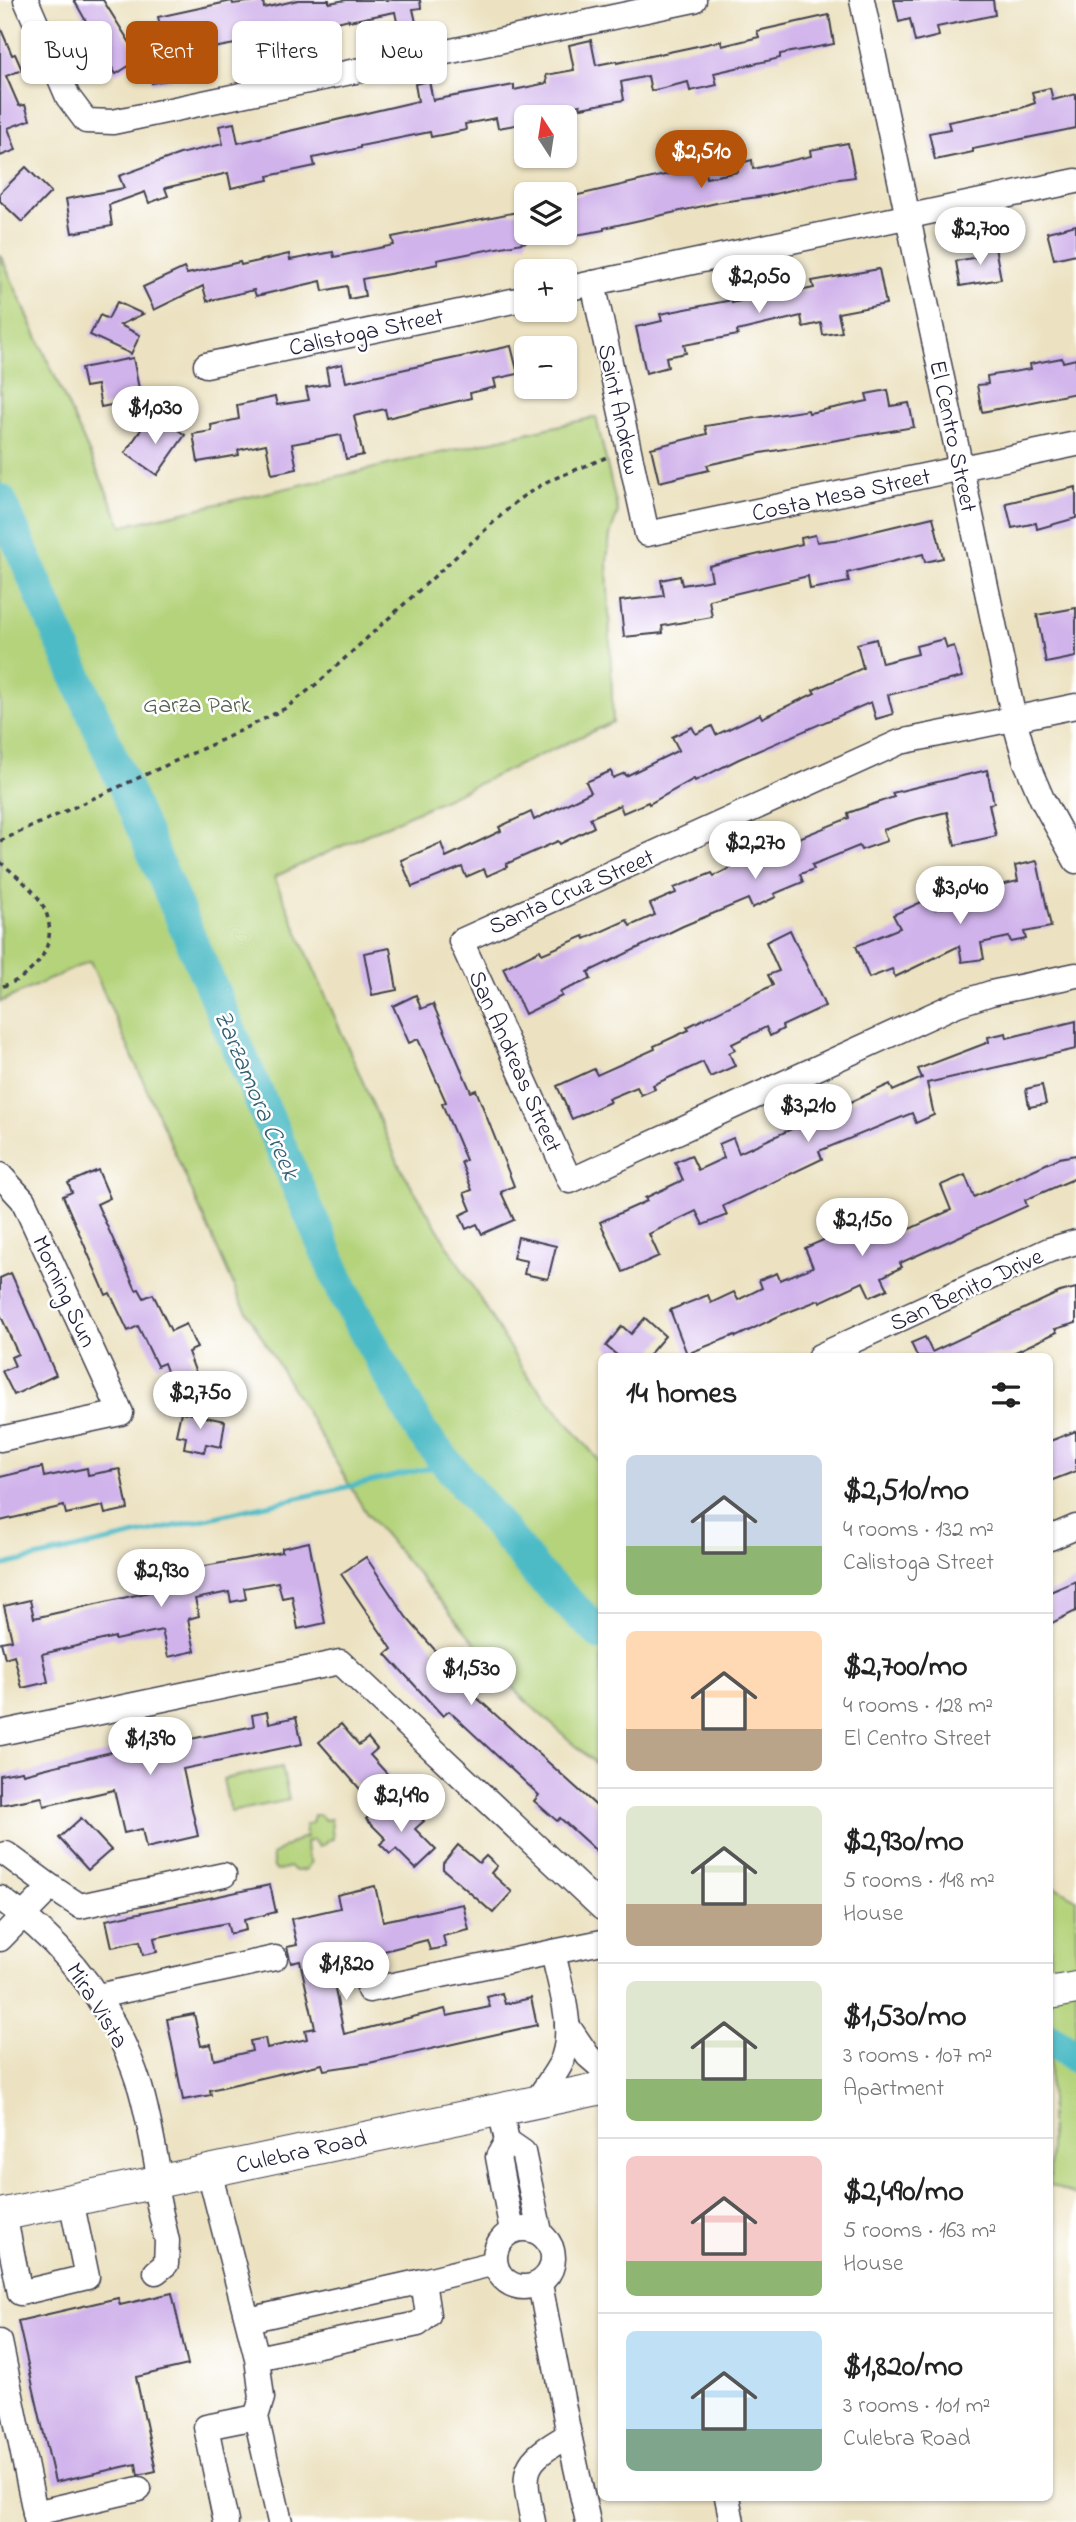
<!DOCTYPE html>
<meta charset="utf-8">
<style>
body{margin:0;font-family:"Indie Flower",sans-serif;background:#f6f6f6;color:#222;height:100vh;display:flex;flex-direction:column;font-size:26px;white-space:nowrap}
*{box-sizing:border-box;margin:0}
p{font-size:23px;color:#767676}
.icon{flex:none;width:38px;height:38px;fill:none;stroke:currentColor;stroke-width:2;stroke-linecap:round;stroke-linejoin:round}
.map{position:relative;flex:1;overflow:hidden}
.sheet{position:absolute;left:598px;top:1353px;width:455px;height:1148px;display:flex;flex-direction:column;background:#fff;border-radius:10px;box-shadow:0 2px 5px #0004}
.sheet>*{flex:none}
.banner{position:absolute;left:21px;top:21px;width:472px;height:63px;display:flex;gap:14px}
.needle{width:46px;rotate:348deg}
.fabs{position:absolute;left:514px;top:105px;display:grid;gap:14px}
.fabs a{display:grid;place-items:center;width:63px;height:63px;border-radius:10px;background:#fff;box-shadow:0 2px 5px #0004;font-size:35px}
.price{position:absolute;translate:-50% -60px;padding:0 16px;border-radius:24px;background:#fff;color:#222;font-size:23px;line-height:46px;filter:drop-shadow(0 2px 4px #0008)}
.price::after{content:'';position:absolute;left:50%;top:42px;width:21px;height:16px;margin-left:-10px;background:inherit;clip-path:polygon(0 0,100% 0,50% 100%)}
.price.current{background:#b45309;color:#fff}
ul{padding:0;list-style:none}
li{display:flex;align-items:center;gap:21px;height:175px;padding:0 28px}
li+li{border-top:2px solid #e0e0e0}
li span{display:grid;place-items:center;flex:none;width:196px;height:140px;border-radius:10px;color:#555}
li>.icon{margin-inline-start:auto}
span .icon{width:84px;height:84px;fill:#fffc;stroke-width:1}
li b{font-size:30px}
h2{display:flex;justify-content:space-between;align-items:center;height:84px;padding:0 28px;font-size:30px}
.tag{padding:0 24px;border-radius:10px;background:#fff;box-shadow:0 2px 5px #0004;font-size:24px;line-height:63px}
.tag.current{background:#b45309;color:#fff}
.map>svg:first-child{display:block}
.green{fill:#b4d37a;stroke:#6b7a5a;stroke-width:2}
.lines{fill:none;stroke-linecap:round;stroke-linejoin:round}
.stream{stroke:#4dbbc6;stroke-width:5}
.river{stroke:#4dbbc6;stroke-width:33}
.building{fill:#d0b3eb}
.minor-casing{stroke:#403f4f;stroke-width:27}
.major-casing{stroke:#403f4f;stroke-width:34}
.path{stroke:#403f4f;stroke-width:3.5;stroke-dasharray:5 5;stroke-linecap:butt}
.minor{stroke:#fff;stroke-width:24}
.major{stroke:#fff;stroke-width:32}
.labels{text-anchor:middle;stroke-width:5;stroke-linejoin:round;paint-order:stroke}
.street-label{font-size:24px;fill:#22223b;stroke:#fff}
.park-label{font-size:24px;fill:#556051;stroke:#fff}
.water-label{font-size:26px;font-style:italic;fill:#335f73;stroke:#fff}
</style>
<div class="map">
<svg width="1076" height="2522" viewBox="0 0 1076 2522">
<rect width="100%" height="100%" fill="#fff"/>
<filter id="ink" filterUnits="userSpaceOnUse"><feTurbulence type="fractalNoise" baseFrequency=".0143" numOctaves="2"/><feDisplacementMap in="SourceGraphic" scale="14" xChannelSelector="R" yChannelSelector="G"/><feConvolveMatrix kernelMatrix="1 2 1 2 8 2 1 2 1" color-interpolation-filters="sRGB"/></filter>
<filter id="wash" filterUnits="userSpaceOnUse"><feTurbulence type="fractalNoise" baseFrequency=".00686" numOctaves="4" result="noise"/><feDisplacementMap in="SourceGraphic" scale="28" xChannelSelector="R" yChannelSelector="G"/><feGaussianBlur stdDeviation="1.57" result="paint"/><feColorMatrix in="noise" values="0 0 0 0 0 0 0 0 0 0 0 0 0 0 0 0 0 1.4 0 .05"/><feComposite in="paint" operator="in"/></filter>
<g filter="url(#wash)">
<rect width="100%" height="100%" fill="#ece2c1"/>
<g class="green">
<polygon points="0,254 122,526 596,417 618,512 610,535 607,561 613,722 274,877 399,1165 523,1370 602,1464 602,1769 521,1697 366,1513 240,1300 90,961 0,1002"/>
<polygon points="282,1767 289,1800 230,1812 223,1779"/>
<path d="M314 1815H320L325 1820 331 1819 333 1839 328 1840 322 1846 319 1847 313 1840 306 1842 307 1855 311 1862 306 1870 296 1871 289 1867 277 1871 274 1868 272 1855C284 1849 292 1840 306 1837L305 1825 312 1823Z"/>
<polygon points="1050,1884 1076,1899 1076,2196 1050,2185"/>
</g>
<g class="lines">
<polyline class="stream" points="0,1566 447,1464"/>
<g class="river">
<polyline points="0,500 347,1300 422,1433 538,1574 602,1635"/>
<polyline points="1050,2039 1076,2057"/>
</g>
</g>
<g id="blocks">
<g class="building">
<polygon points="74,0 103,0 132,46 163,38 158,17 232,1 233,4 263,0 264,8 298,0 329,0 329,3 346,0 420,0 421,8 413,9 418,31 400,36 395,12 349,21 349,19 285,35 191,52 166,59 171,79 152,83 146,55 116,74 89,31 91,30"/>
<polygon points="894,0 993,0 995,15 937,27 939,36 915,42 910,19 899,22"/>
<polygon points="829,15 834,44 780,54 780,58 714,73 717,85 690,91 688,82 651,91 648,76 621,82 624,100 581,108 580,105 520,117 521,124 498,128 496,118 465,124 466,130 431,137 430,132 360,146 360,148 313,158 315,166 268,176 269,180 231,188 228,173 165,188 168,196 149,203 145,192 109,205 112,226 72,233 66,199 124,188 119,176 180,154 223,144 219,126 234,123 238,143 418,101 415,84 429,81 433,100 514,85 514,90 547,83 546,75 574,70 569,45 591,40 596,65 617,61 617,63 721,41 722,46 759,37 757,31"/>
<polygon points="0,27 12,55 15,54 22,70 6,76 19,106 25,105 30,120 8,128 16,150 0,156"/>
<polygon points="1050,88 1053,100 1076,94 1076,128 973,149 973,152 935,160 929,133 950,129 948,122 1021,108 1035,103 1032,92"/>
<polygon points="848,143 855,177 833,180 766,196 721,202 604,228 604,230 565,237 565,198 704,166 706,178 738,172 737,164 752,160 753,169 811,156 810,150"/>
<polygon points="26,167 51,192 22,222 0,201 0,193"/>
<polygon points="527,210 527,242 437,260 438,264 400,272 362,279 365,296 349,299 347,286 323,291 321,281 256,296 254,290 207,301 203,286 154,310 143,287 184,268 187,274 240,262 241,265 289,254 290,260 333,252 334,257 394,245 392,237"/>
<polygon points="1076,225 1076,254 1054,259 1047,232"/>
<polygon points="994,242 1001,279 960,286 956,261 978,257 976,246"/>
<polygon points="879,269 886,304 838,313 842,332 823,335 821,323 803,327 801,316 737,331 738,335 684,345 686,353 666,357 668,367 646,373 636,327 662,321 660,314 732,300 732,303 784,291 785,294 814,288 812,281"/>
<polygon points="117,302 143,314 120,325 140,335 131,354 90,335 100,315 108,319"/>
<polygon points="511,346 518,374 494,379 496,387 470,393 471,398 387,418 385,409 354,416 363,455 346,459 341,435 292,444 297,469 272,474 266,444 238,450 239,455 198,462 193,434 212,431 211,425 239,419 237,405 275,397 277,405 309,400 306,388 329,384 326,368 342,364 346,382"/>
<polygon points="133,358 141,399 101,407 97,385 85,387 81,368"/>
<polygon points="1062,358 1063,362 1076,359 1076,393 982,412 977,385 988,384 987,376 1031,369 1030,364"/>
<polygon points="888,390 891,406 909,403 914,427 761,453 707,465 709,470 659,482 651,448 707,434 705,426 808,410 809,413 868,401 866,394"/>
<polygon points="147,421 162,431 168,423 185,435 157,475 125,453"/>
<polygon points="1076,487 1076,518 1037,529 1036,523 1012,528 1006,503"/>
<polygon points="933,517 943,558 925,562 923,554 847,573 849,582 810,589 808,576 709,600 712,617 662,626 663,633 624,637 620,601 664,596 661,580 680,576 682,585 712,580 709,566 802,544 801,538 815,535 817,542 841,539"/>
<polygon points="1076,608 1076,657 1046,663 1037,615"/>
<polygon points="876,639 882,663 918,654 916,646 944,639 947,648 954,646 962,677 888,695 893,714 876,719 871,702 739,759 695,781 694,779 649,804 648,802 623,813 620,805 590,818 594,827 560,844 558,841 506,864 507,867 487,876 484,869 466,877 462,867 412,887 401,860 441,843 446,857 501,831 499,827 531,812 534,820 591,792 586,782 611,771 613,778 625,773 626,776 679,750 672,737 692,727 696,734 712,726 716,735 760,714 762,718 815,693 813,690 863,668 857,644"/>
<polygon points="987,770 994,803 989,804 996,836 955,845 947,812 917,819 883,830 887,841 861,850 859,846 812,865 814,869 800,874 803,882 774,894 776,897 752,908 748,899 683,926 588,972 591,979 560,992 562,996 525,1014 503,968 540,950 542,954 584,936 585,939 627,920 630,926 655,915 650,904 676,893 674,888 712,873 714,876 761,853 756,842 774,834 779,846 849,818 848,813 894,797 892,793"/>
<polygon points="1037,861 1051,927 1024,932 1026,939 1011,942 1009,937 981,943 984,959 962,962 959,946 895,977 892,969 869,978 856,946 900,928 893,915 930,898 935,909 977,901 975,891 1018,881 1015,866"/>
<polygon points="790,930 825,1006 782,1026 783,1029 770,1036 766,1027 732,1044 735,1050 729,1053 735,1066 710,1077 703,1062 653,1085 655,1089 641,1095 637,1087 608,1099 610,1102 572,1119 557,1086 594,1069 597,1075 655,1049 654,1046 689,1030 687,1027 773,985 768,975 779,971 766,942"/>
<polygon points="390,948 397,990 372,995 364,953"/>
<polygon points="416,995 421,1009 433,1004 471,1092 476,1090 514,1186 501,1192 514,1220 482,1234 477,1224 466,1229 460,1215 471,1210 464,1193 472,1190 461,1162 466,1160 442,1104 446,1102 418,1039 409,1043 393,1006"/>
<polygon points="1076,1021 1076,1049 927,1083 934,1115 916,1123 912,1113 819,1151 822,1159 723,1206 727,1215 703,1225 696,1211 649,1234 659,1256 623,1272 600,1222 647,1201 645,1198 683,1180 675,1162 691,1155 698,1170 724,1158 719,1144 733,1138 739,1153 890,1084 893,1091 922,1078 918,1069 989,1042 988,1037 1006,1033 1007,1038"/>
<polygon points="1042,1085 1046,1104 1029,1107 1026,1089"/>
<polygon points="1076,1155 1076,1178 1025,1200 1027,1206 900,1263 902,1267 882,1277 888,1289 870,1297 863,1282 820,1302 819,1300 781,1315 736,1337 735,1335 687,1354 670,1310 708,1295 711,1303 734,1292 738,1300 762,1288 759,1280 777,1273 780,1280 813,1267 805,1248 835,1235 839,1244 882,1224 888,1239 951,1210 941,1185 965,1175 974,1197 1059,1158"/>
<polygon points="98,1170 110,1198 97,1204 136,1290 139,1289 144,1298 153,1294 171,1331 186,1324 197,1348 188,1352 203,1392 178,1402 164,1363 157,1366 138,1326 128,1331 110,1293 106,1295 63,1196 72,1192 68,1183"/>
<polygon points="518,1237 556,1246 548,1279 524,1274 527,1261 513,1258"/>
<polygon points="11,1273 56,1375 14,1395 2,1371 15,1366 11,1357 18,1354 0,1314 0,1278"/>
<polygon points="1076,1288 1076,1323 1055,1329 1057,1332 1007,1356 917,1356 911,1343 925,1337 932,1352 1060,1292"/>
<polygon points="645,1318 665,1336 648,1356 618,1356 606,1346 622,1326 631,1334"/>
<polygon points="181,1412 225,1421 221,1447 206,1444 204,1452 184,1448 186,1437 176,1435"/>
<polygon points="1076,1431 1076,1471 1050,1481 1050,1441"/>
<polygon points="42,1467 44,1477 87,1468 88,1475 120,1469 128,1509 105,1514 103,1506 66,1514 64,1506 0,1521 0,1477"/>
<polygon points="309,1542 325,1623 298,1629 292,1596 282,1598 278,1582 244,1588 246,1599 231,1602 229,1592 195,1599 199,1616 188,1619 195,1651 168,1657 162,1630 115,1640 115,1637 42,1654 48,1682 22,1688 14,1655 5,1658 1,1642 12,1640 4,1606 30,1600 34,1618 154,1591 150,1576 282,1552 282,1548"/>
<polygon points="366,1557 406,1617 476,1697 602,1811 602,1856 560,1818 557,1821 534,1801 539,1795 449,1711 443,1716 386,1654 392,1649 341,1574"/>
<polygon points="1076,1581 1076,1611 1050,1624 1050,1592"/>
<polygon points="267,1712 269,1723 296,1717 302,1744 183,1769 198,1836 146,1848 142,1829 124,1833 114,1790 44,1806 42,1797 0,1805 0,1775 22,1771 23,1774 119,1750 119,1753 166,1744 164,1733 179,1730 181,1741 254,1726 252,1715"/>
<polygon points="341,1724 359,1745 368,1738 377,1749 370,1755 389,1776 366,1796 319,1742"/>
<polygon points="386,1799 406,1819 414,1811 424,1821 415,1829 436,1850 416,1869 396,1849 390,1854 380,1844 386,1839 366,1819"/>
<polygon points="81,1818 111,1850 88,1870 59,1838"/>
<polygon points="458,1845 479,1863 486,1856 497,1866 491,1873 512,1892 493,1913 443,1869 443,1863"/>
<polygon points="270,1885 276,1912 244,1920 246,1930 230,1934 227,1923 154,1938 157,1952 143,1955 140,1941 112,1947 106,1920"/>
<polygon points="375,1886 383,1921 463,1904 469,1930 443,1936 446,1947 430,1950 427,1940 330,1965 344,2034 445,2009 447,2016 490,2007 487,1997 502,1993 505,2004 531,1998 537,2025 369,2063 324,2070 322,2064 210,2090 211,2095 183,2100 167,2019 194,2014 201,2046 211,2044 214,2060 252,2051 250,2041 265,2038 267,2048 307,2039 305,2030 315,2028 300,1961 291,1963 287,1947 297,1945 291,1919 340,1908 337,1895"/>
<polygon points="172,2293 188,2365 136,2377 156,2471 138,2475 136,2464 55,2482 18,2321 118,2298 120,2305"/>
</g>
</g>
</g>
<g filter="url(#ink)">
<use href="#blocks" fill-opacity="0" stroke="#403f4f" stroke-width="2"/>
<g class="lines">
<g class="minor-casing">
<g id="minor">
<polyline points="26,0 68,97 86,121 113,122 694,0"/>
<polyline points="862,0 1014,719 1026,762 1042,799 1076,861"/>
<polyline points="593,283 647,534 1076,444"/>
<polyline points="565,289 1076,181"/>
<polyline points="206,365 527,298"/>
<polyline points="1076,706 900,742 461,941 570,1181 957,1004 991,993 1076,975"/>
<polyline points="0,1175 23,1200 121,1413 0,1439"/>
<polyline points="820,1356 1049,1250 1076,1242"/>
<polyline points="1050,1538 1076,1527"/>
<polyline points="0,1733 340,1662 602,1908"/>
<polyline points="6,1854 51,1887"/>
<path d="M0 1898C67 1945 115 2009 140 2087 149 2118 154 2150 160 2181"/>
<polyline points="0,1939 51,1887 80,1906 224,1875"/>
<polyline points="369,1990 553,1952"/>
<polyline points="98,1996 275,1958"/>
<polyline points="567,2025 588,2056 602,2068"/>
<path d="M536 2102C543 2090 553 2078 560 2065 577 2032 560 1987 553 1952L602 1942"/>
<polyline points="500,2109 507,2141 498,2157 512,2231"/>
<polyline points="507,2141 523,2152 540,2232"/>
<polyline points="209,2171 257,2358 262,2398 256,2417 280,2522"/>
<polyline points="154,2183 167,2241 166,2264 156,2272"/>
<polyline points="4,2214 20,2293 87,2277 71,2200"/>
<circle cx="524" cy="2258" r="29"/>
<polyline points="423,2281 495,2263"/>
<polyline points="540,2284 569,2435"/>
<polyline points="248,2320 423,2281 428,2315 418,2324 257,2358"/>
<polyline points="0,2342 37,2522"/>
<polyline points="727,2497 732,2522"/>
<polyline points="35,2513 139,2489"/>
<polyline points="226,2522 206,2427 256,2417"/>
<path d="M533 2522C522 2469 520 2463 569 2435L588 2522"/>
</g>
</g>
<g class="major-casing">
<g id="major">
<polyline points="1050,1993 1076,1988"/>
<polyline points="0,2215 602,2088"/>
</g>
</g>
<g class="path">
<polyline points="0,841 228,737 286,708 319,682 519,499 548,481 610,456"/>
<path d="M0 862C12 872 26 883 36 895 66 933 42 975 0 987"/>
</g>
<use href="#minor" class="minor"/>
<use href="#major" class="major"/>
</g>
</g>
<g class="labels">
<g class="street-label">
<text transform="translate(366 331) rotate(-12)" y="8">Calistoga Street</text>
<text transform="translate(620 409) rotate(78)" y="8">Saint Andrew</text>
<text transform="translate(954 436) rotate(78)" y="8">El Centro Street</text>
<text transform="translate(841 494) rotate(-12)" y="8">Costa Mesa Street</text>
<text transform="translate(571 891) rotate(-24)" y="8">Santa Cruz Street</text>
<text transform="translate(516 1061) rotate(66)" y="8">San Andreas Street</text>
<text transform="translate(966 1289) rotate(-25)" y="8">San Benito Drive</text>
<text transform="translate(65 1291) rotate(65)" y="8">Morning Sun</text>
<text transform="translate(98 2005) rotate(58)" y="8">Mira Vista</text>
<text transform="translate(301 2151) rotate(-12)" y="8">Culebra Road</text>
</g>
<g class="park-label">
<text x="197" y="712">Garza Park</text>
</g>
<g class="water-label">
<text transform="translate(258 1094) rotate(67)" y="9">Zarzamora Creek</text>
</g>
</g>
</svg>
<div class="fabs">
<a><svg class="needle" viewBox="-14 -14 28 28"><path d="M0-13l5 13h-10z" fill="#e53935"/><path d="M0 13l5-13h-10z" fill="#767676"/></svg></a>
<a><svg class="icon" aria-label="layers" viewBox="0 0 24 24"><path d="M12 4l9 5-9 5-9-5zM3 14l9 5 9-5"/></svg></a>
<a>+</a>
<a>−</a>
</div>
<b class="price current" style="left:701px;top:190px">$2,510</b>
<b class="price" style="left:980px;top:267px">$2,700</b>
<b class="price" style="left:759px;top:315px">$2,050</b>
<b class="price" style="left:155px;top:446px">$1,030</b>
<b class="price" style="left:755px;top:881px">$2,270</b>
<b class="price" style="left:960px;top:926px">$3,040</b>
<b class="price" style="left:808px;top:1144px">$3,210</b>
<b class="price" style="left:862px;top:1258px">$2,150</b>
<b class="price" style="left:200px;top:1431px">$2,750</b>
<b class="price" style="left:161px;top:1609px">$2,930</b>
<b class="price" style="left:471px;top:1707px">$1,530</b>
<b class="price" style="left:150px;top:1777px">$1,390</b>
<b class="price" style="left:401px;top:1834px">$2,490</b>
<b class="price" style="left:346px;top:2002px">$1,820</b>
<div class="banner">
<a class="tag">Buy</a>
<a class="tag current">Rent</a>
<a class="tag">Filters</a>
<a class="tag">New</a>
</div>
<section class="sheet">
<h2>14 homes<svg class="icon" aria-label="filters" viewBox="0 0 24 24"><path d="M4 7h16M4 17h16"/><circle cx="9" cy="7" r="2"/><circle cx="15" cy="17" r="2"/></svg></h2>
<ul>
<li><span style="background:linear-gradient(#c9d6e8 65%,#8fb573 0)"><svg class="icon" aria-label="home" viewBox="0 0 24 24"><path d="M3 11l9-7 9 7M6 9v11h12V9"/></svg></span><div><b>$2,510/mo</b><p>4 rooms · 132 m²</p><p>Calistoga Street</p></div></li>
<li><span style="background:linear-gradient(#ffd9b3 70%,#b9a48a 0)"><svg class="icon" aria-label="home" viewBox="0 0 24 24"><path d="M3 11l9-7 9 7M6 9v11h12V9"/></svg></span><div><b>$2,700/mo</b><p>4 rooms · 128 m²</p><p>El Centro Street</p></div></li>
<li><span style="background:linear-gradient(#dfe7d0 70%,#b9a48a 0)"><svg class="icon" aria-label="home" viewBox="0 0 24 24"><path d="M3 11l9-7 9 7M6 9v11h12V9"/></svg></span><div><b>$2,930/mo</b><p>5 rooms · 148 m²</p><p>House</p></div></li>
<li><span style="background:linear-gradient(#dfe7d0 70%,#8fb573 0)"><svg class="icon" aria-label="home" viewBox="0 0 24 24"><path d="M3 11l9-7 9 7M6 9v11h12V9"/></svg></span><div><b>$1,530/mo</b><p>3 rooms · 107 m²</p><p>Apartment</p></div></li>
<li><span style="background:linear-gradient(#f6c9c9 75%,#8fb573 0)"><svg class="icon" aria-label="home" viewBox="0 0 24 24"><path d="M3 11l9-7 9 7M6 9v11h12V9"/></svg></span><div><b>$2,490/mo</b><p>5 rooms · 163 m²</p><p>House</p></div></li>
<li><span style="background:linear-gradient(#bfe0f5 70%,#7fa58c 0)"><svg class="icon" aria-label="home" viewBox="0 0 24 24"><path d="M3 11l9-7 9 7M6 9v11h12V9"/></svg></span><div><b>$1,820/mo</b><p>3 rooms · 101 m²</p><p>Culebra Road</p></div></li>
</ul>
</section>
</div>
